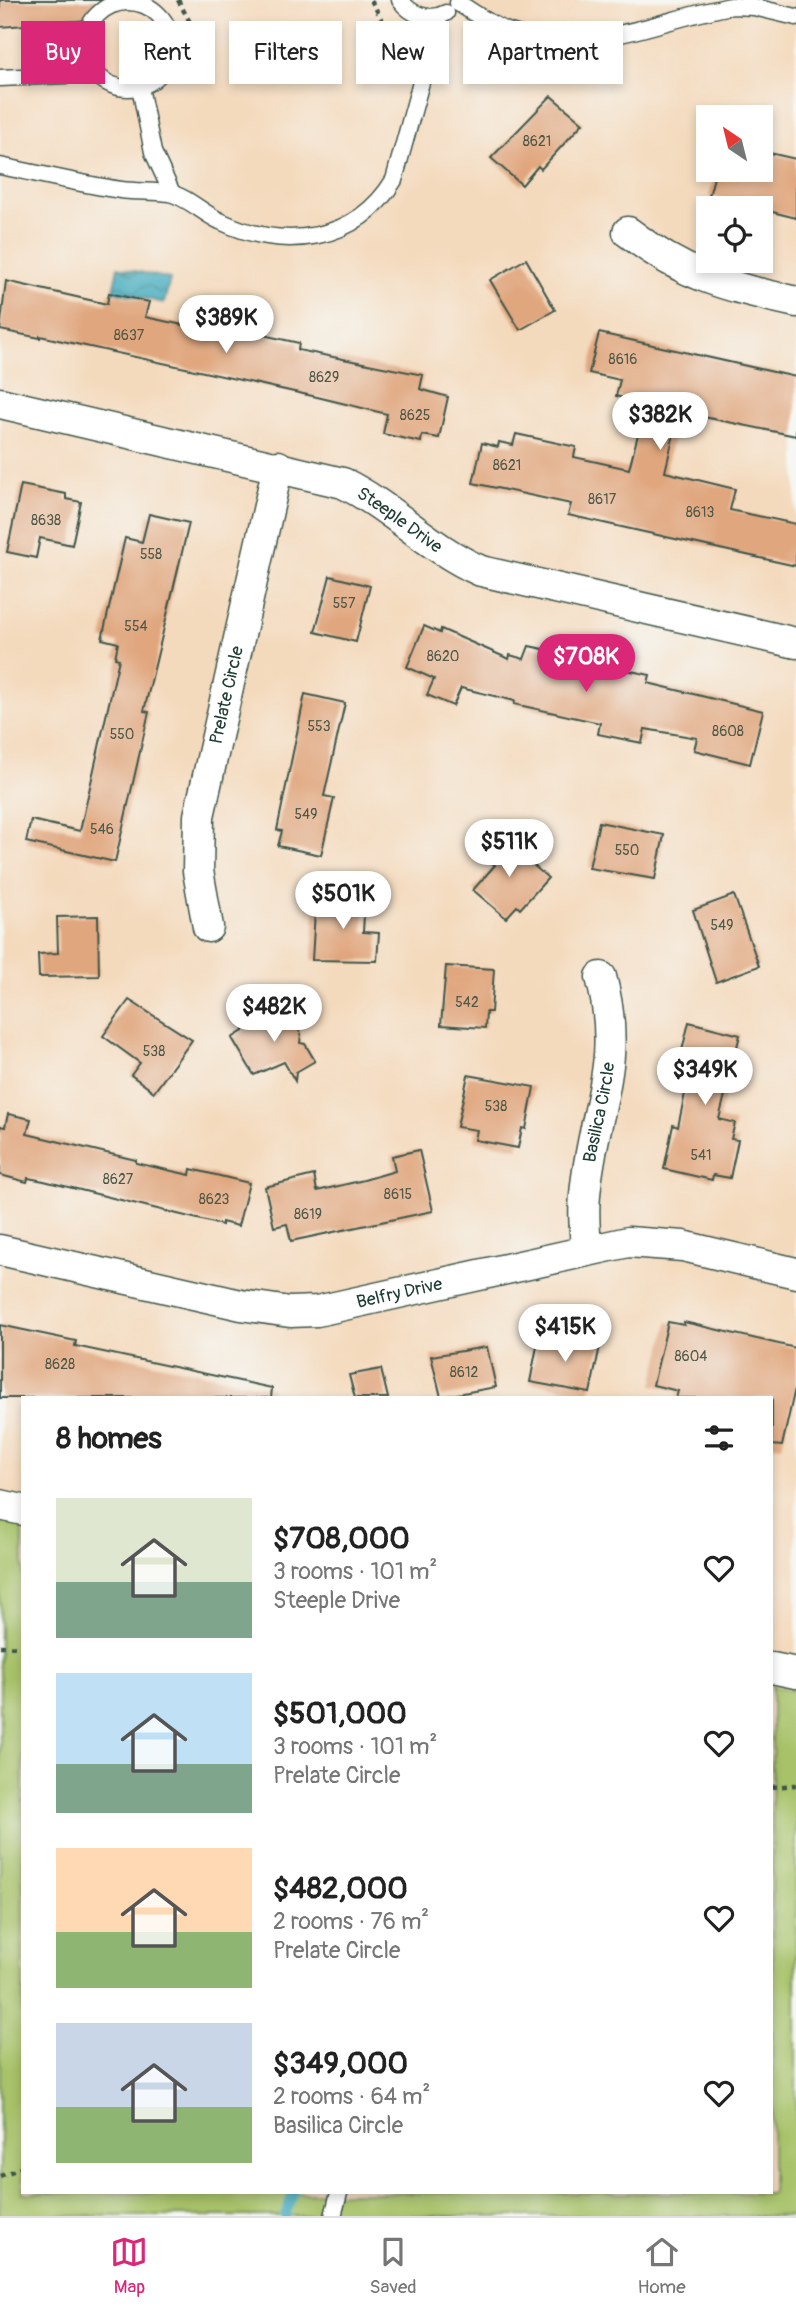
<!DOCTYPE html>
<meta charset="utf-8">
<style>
body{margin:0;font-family:Pangolin,sans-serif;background:#f6f6f6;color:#222;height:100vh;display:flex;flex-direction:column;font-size:26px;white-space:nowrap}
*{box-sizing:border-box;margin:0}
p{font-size:23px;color:#767676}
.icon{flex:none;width:38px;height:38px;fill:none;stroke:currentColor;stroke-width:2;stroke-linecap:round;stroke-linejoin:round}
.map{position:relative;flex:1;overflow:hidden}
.side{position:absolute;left:21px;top:1396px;width:752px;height:798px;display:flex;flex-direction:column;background:#fff;border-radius:0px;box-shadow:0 4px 10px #0003}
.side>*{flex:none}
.banner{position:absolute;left:21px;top:21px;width:754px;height:63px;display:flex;gap:14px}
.needle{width:46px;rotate:325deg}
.fabs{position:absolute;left:696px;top:105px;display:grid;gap:14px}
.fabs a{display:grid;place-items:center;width:77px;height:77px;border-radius:0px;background:#fff;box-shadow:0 4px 10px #0003;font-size:35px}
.price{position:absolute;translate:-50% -60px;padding:0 16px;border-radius:24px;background:#fff;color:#222;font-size:23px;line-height:46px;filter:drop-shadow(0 2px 4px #0008)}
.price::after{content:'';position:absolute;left:50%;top:42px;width:21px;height:16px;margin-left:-10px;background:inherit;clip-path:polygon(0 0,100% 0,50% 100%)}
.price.selected{background:#db2777;color:#fff}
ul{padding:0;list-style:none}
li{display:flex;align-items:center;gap:21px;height:175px;padding:0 35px}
li span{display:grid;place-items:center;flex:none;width:196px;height:140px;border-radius:0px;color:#555}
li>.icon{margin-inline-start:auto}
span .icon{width:84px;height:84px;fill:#fffc;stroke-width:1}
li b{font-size:30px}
h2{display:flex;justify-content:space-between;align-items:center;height:84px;padding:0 35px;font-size:30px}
.tag{padding:0 24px;border-radius:0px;background:#fff;box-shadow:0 4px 10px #0003;font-size:24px;line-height:63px}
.tag.selected{background:#db2777;color:#fff}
.menu{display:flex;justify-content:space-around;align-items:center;height:98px;border-top:2px solid #e0e0e0;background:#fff;font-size:19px;color:#767676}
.menu a{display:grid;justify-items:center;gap:4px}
.menu .selected{color:#db2777}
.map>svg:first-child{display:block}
.park{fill:#a7c269;stroke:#63804e;stroke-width:2}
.water{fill:url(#water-waves);stroke:#2e7378;stroke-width:2}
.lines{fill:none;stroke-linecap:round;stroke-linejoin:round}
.stream{stroke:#3da9bc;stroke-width:10}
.building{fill:#e0a67d}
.service-casing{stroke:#3f5549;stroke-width:19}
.minor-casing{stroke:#3f5549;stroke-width:33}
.path{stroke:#3f5549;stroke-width:4.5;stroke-dasharray:5 5;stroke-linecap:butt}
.service{stroke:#fff;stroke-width:16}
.minor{stroke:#fff;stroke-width:30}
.labels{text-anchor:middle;stroke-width:5;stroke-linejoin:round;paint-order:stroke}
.number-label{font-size:14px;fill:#4f5746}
.street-label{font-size:18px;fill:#1f3d34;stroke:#f6f6f2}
</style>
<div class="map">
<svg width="796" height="2216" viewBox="0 0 796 2216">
<defs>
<pattern id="water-waves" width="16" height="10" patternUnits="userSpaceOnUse" patternTransform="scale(1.75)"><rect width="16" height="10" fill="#3da9bc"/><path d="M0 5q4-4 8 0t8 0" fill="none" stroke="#338b9a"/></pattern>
</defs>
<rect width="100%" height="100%" fill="#f6f6f2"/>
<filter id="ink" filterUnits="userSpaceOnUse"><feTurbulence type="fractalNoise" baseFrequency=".0143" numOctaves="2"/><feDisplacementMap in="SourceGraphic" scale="14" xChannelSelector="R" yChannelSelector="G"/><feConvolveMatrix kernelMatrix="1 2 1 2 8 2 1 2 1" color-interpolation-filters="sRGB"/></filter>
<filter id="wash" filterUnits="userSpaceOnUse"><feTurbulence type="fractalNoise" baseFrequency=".00686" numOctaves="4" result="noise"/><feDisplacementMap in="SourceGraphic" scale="28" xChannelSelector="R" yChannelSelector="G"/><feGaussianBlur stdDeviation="1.57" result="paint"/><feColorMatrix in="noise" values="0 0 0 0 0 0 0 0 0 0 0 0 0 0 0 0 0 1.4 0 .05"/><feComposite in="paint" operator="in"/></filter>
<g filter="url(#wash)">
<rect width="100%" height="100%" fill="#f4dabd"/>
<polygon class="park" points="0,1517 23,1523 23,2193 772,2193 772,1686 796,1691 796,2216 0,2216"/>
<polygon class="water" points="118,267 170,279 164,303 113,291"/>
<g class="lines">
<polyline class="stream" points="285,2216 293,2193"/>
</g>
<g id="blocks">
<g class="building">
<polygon points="0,0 101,0 102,19 0,27"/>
<polygon points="551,96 583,123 541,169 538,166 522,185 491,158"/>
<polygon points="761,151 796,159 796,218 709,196 716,170 761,170"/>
<polygon points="526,259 555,310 520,330 490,280"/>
<polygon points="6,281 107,304 109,293 149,302 145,317 202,329 204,322 299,343 298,350 423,375 420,389 448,397 439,438 422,435 421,442 383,434 387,414 317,397 40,336 40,338 0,330"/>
<polygon points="599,333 796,377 796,436 679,412 665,472 735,489 730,510 796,524 796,566 568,515 571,504 473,483 482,443 498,447 499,442 513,445 516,434 576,447 574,457 629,469 646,404 616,396 620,380 589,373"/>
<polygon points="21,485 66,494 66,499 81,502 72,545 40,538 36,558 7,552"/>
<polygon points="149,514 189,523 144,711 149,712 115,862 26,842 31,820 80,831 119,659 115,658 118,643 102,639 125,538 142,542"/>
<polygon points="330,576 370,586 356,642 315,632"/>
<polygon points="424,626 440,633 441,629 509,659 510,655 524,659 529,646 575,656 574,659 650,675 648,683 763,711 750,764 694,750 697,738 645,729 642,743 598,734 600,723 514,704 515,701 461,688 453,706 427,695 434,679 407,667"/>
<polygon points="305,694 345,703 324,796 334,798 321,855 278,846 282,831 277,830"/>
<polygon points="599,822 664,835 655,879 589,868"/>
<polygon points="500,836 548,878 520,909 517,906 506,918 473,890 495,865 483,855"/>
<polygon points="321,895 365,898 363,932 379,933 377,961 312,960 315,911 320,912"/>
<polygon points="734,895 759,966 716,982 693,910"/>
<polygon points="98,916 99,976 39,977 38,954 58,953 57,917"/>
<polygon points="446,966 494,969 491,1012 486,1012 485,1028 441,1025"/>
<polygon points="129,1000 192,1040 154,1092 131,1075 140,1063 103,1036"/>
<polygon points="284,1005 301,1034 300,1043 305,1044 315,1061 296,1072 295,1081 284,1062 254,1075 232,1038"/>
<polygon points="689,1022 740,1035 719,1119 735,1123 731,1139 738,1140 730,1178 713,1175 712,1180 664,1169 673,1125 678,1127 688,1079 690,1061 680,1059"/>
<polygon points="468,1075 534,1087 526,1129 522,1128 518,1148 475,1140 477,1130 457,1127"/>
<polygon points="8,1114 31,1119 27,1134 136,1160 136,1163 190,1175 191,1169 249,1183 238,1226 222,1222 222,1225 44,1181 28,1178 27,1182 0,1175 0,1126 5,1127"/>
<polygon points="419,1150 433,1211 291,1241 287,1224 274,1227 265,1187 314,1175 317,1191 364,1180 395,1171 392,1156"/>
<polygon points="668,1322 684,1325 684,1322 796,1348 796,1384 782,1446 772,1445 772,1398 676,1398 678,1391 653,1385"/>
<polygon points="0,1325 76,1341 75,1346 272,1388 271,1398 0,1398"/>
<polygon points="539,1336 600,1346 590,1393 530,1382"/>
<polygon points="487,1347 496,1387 441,1397 431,1356"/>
<polygon points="381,1369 388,1398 355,1398 349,1375"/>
</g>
</g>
</g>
<g filter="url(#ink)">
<use href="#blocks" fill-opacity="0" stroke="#3f5549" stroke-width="2"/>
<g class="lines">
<g class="service-casing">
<g id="service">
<path d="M400 0C411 15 429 22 446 13"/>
<circle cx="128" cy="45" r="43"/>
<path d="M458 3C475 13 492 26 510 32 586 58 658 19 732 6L754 7 796 17"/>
<polyline points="0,78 66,75 92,70"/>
<polyline points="140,87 153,152 172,193"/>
<path d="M0 166C40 174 80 184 121 190 137 192 153 191 169 193 186 196 204 214 220 221 283 251 356 243 394 180L439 17"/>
<polyline points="333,2216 339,2193"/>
</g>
</g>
<g class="minor-casing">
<g id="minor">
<path d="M628 232C685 277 727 286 796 302"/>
<path id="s1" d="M0 403 343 483C392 507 430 549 481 571L796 643"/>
<path id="s2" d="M208 927 198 871 199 816 278 466"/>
<path id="s3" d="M586 1249C585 1231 583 1213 585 1195 592 1111 625 1066 601 977"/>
<path id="s4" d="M0 1250 241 1305 290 1312 317 1311 628 1242 683 1246 796 1273"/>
<polyline points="0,1505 23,1510"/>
<polyline points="772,1668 796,1673"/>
</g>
</g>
<g class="path">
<polyline points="178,0 194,30 194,46"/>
<polyline points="371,0 383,22"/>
<polyline points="0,1646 23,1647"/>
<polyline points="772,1787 796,1785"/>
<polyline points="0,2176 23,2167"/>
</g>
<use href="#service" class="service"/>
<use href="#minor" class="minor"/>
</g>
</g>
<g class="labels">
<g class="number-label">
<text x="537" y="146">8621</text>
<text x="129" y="340">8637</text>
<text x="623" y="364">8616</text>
<text x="324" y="382">8629</text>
<text x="415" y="420">8625</text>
<text x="507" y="470">8621</text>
<text x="602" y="504">8617</text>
<text x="700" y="517">8613</text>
<text x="46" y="525">8638</text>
<text x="151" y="559">558</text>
<text x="344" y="608">557</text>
<text x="136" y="631">554</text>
<text x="443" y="661">8620</text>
<text x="319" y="731">553</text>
<text x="728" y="736">8608</text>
<text x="122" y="739">550</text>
<text x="306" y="819">549</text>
<text x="102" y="834">546</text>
<text x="627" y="855">550</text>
<text x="722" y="930">549</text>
<text x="467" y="1007">542</text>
<text x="154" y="1056">538</text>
<text x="496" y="1111">538</text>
<text x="701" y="1160">541</text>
<text x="118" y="1184">8627</text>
<text x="398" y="1199">8615</text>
<text x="214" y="1204">8623</text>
<text x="308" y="1219">8619</text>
<text x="691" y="1361">8604</text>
<text x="60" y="1369">8628</text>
<text x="464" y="1377">8612</text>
</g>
<g class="street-label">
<text dy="6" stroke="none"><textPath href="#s1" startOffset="420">Steeple Drive</textPath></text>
<text dy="6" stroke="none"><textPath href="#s2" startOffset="236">Prelate Circle</textPath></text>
<text dy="6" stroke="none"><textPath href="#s3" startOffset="138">Basilica Circle</textPath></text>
<text dy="6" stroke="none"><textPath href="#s4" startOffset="408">Belfry Drive</textPath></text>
</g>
</g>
</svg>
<div class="fabs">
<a><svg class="needle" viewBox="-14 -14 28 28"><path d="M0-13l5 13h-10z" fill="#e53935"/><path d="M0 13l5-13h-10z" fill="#767676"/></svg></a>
<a><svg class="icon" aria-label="locate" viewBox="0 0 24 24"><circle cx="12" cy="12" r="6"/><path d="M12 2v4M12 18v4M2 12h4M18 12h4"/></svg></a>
</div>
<b class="price" style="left:226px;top:355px">$389K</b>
<b class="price" style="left:660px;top:452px">$382K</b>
<b class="price selected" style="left:586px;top:694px">$708K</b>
<b class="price" style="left:509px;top:879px">$511K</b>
<b class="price" style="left:343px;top:931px">$501K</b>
<b class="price" style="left:274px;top:1044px">$482K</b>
<b class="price" style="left:705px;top:1107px">$349K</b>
<b class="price" style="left:565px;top:1364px">$415K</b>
<div class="banner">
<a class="tag selected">Buy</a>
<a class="tag">Rent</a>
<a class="tag">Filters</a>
<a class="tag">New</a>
<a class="tag">Apartment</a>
</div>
<section class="side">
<h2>8 homes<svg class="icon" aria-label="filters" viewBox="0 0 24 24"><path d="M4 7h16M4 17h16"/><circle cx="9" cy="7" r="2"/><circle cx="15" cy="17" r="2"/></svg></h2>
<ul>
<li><span style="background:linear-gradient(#dfe7d0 60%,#7fa58c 0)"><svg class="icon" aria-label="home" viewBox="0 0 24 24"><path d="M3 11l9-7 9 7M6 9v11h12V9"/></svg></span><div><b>$708,000</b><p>3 rooms · 101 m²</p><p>Steeple Drive</p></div><svg class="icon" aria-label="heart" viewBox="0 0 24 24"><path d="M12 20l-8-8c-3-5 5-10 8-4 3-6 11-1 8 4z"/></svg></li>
<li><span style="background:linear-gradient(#bfe0f5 65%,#7fa58c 0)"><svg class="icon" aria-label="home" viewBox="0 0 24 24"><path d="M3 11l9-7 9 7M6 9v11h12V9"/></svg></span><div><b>$501,000</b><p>3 rooms · 101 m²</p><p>Prelate Circle</p></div><svg class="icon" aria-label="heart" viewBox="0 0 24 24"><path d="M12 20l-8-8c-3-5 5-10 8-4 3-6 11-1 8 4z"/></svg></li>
<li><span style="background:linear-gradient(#ffd9b3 60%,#8fb573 0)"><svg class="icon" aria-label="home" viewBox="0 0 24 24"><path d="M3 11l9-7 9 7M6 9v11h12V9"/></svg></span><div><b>$482,000</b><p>2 rooms · 76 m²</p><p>Prelate Circle</p></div><svg class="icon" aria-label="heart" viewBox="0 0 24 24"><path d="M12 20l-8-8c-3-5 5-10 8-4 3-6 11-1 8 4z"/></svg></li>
<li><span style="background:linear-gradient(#c9d6e8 60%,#8fb573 0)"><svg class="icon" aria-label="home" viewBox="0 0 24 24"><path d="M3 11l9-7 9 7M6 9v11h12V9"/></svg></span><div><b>$349,000</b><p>2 rooms · 64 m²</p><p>Basilica Circle</p></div><svg class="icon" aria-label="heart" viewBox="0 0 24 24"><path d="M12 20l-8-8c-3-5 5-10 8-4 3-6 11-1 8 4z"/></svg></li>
</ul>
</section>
</div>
<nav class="menu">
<a class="selected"><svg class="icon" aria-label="map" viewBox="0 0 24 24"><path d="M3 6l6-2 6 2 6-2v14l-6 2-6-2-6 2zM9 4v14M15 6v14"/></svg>Map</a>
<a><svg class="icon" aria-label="saved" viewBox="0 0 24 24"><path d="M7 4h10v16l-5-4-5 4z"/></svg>Saved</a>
<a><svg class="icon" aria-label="home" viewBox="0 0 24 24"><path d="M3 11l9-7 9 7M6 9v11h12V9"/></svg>Home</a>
</nav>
